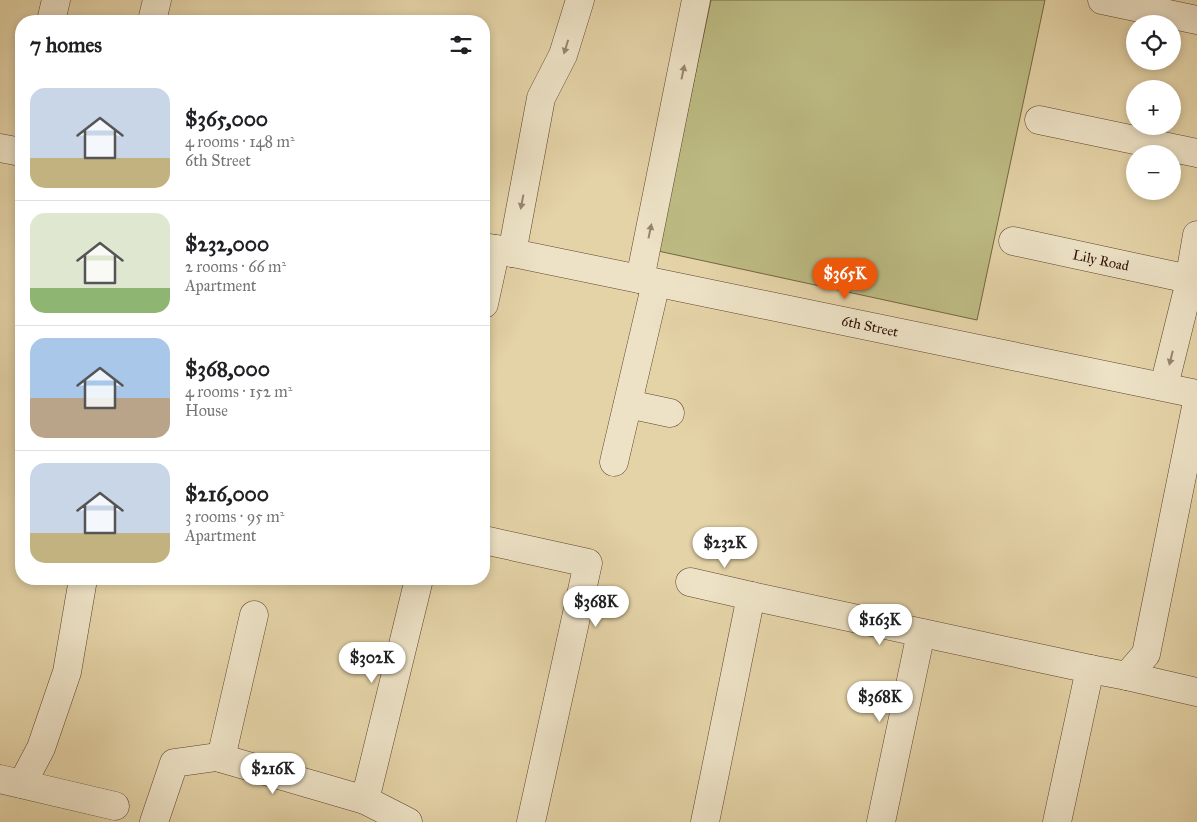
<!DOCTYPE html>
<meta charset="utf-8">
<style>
body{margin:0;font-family:"IM FELL Great Primer",serif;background:#f6f6f6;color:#202124;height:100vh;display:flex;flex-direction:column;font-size:19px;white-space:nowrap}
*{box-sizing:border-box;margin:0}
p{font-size:16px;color:#757577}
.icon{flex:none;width:28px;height:28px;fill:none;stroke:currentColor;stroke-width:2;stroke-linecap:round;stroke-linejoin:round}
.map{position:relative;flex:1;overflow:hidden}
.details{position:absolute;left:15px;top:15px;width:475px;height:570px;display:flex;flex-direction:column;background:#fff;border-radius:20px;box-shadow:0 2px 8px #0003}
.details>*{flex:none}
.tools{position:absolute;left:1126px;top:15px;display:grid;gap:10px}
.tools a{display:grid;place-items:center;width:55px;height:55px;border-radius:50%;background:#fff;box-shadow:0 2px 8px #0003;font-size:25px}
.price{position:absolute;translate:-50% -42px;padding:0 11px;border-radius:18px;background:#fff;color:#222;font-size:16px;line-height:32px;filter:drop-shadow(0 1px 2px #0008)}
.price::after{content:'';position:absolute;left:50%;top:30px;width:15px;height:11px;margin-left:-8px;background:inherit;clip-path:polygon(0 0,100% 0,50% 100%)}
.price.current{background:#ea580c;color:#fff}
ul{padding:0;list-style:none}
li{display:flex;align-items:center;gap:15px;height:125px;padding:0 15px}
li+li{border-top:1px solid #e0e0e0}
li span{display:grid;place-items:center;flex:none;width:140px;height:100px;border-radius:15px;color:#555}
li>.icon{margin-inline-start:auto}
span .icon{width:60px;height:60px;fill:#fffc;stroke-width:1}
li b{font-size:21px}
h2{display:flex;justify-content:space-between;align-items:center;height:60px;padding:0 15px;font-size:21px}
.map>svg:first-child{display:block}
.green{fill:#bcba82;stroke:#766542}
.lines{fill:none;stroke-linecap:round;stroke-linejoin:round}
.minor-casing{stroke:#5e412c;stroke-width:29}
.minor{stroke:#ede2c6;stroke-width:28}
.oneway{fill:#98846e}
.labels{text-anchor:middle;stroke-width:5;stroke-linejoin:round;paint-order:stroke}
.street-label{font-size:14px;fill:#311003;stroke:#ede2c6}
</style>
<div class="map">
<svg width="1197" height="822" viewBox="0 0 1197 822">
<rect width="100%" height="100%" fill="#e4d3a7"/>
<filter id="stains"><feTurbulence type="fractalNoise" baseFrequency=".004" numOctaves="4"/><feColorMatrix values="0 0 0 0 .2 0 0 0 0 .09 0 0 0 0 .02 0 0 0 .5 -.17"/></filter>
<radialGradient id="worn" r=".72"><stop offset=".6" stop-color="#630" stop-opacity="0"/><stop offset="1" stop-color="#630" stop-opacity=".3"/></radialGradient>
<polygon class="green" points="711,0 1045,0 977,320 658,251"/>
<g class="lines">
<g class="minor-casing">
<g id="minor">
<polyline points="1102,0 1197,20"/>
<polyline points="51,21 56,0"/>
<polyline points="152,21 157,0"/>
<polyline points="1039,120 1197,153"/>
<polyline points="0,148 21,152"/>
<polyline points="1013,241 1189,279"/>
<polyline points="484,247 1197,394"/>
<polyline points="512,253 541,98 563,55 580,0"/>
<polyline points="640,279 696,0"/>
<polyline points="484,304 496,249"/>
<polyline points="1164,386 1187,293 1197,235"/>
<polyline points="628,404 670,413"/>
<polyline points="614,462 656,283"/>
<polyline points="484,540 588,563 531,822"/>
<polyline points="690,582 751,596"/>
<polyline points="1090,669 1127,676 1146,654 1197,402"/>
<polyline points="1127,676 1197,692"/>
<polyline points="221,758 254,615"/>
<polyline points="0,779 115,806"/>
<polyline points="22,784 41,748 67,672 83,579"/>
<polyline points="365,800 419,579"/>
<polyline points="154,822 174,763 217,757 365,800 408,822"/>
<polyline points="705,822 751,596 1090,669 1057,822"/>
<polyline points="881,822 921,633"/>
</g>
</g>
<use href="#minor" class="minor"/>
</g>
<defs><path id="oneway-solid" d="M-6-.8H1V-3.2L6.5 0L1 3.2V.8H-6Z" transform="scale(1.25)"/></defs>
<g class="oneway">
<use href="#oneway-solid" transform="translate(566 47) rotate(107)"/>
<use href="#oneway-solid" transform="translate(683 72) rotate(-78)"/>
<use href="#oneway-solid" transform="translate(522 202) rotate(101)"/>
<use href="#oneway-solid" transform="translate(650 231) rotate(-78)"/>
<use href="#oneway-solid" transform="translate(1171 358) rotate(104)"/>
</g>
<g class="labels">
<g class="street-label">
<text transform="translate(1101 260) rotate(12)" y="5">Lily Road</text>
<text transform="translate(870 326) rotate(12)" y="5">6th Street</text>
</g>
</g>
<rect width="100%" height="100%" filter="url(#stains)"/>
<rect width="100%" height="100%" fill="url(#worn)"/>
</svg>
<div class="tools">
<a><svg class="icon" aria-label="locate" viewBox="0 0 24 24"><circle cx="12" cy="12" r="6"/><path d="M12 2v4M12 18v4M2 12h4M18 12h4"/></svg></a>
<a>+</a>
<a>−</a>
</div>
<b class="price current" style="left:845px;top:300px">$365K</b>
<b class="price" style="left:725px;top:569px">$232K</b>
<b class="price" style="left:596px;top:628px">$368K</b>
<b class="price" style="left:880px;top:646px">$163K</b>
<b class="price" style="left:372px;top:684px">$302K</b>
<b class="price" style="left:880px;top:723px">$368K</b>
<b class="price" style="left:273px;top:795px">$216K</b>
<section class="details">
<h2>7 homes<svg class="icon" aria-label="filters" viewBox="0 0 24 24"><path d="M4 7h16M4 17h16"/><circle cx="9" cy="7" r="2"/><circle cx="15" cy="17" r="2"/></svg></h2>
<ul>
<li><span style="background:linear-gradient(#c9d6e8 70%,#c2b280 0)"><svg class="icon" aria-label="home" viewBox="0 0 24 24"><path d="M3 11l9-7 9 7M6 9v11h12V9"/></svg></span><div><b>$365,000</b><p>4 rooms · 148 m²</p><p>6th Street</p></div></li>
<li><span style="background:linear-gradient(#dfe7d0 75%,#8fb573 0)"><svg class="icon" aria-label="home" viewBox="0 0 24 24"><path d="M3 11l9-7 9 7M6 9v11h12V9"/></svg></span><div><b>$232,000</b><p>2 rooms · 66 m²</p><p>Apartment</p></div></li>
<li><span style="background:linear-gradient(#a9c7e8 60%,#b9a48a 0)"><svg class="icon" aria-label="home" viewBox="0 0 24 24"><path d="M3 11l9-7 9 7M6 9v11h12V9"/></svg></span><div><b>$368,000</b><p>4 rooms · 152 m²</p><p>House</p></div></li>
<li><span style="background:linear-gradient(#c9d6e8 70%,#c2b280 0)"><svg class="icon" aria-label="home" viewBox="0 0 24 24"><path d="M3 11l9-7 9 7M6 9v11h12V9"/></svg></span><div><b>$216,000</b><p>3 rooms · 95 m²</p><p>Apartment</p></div></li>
</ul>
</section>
</div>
